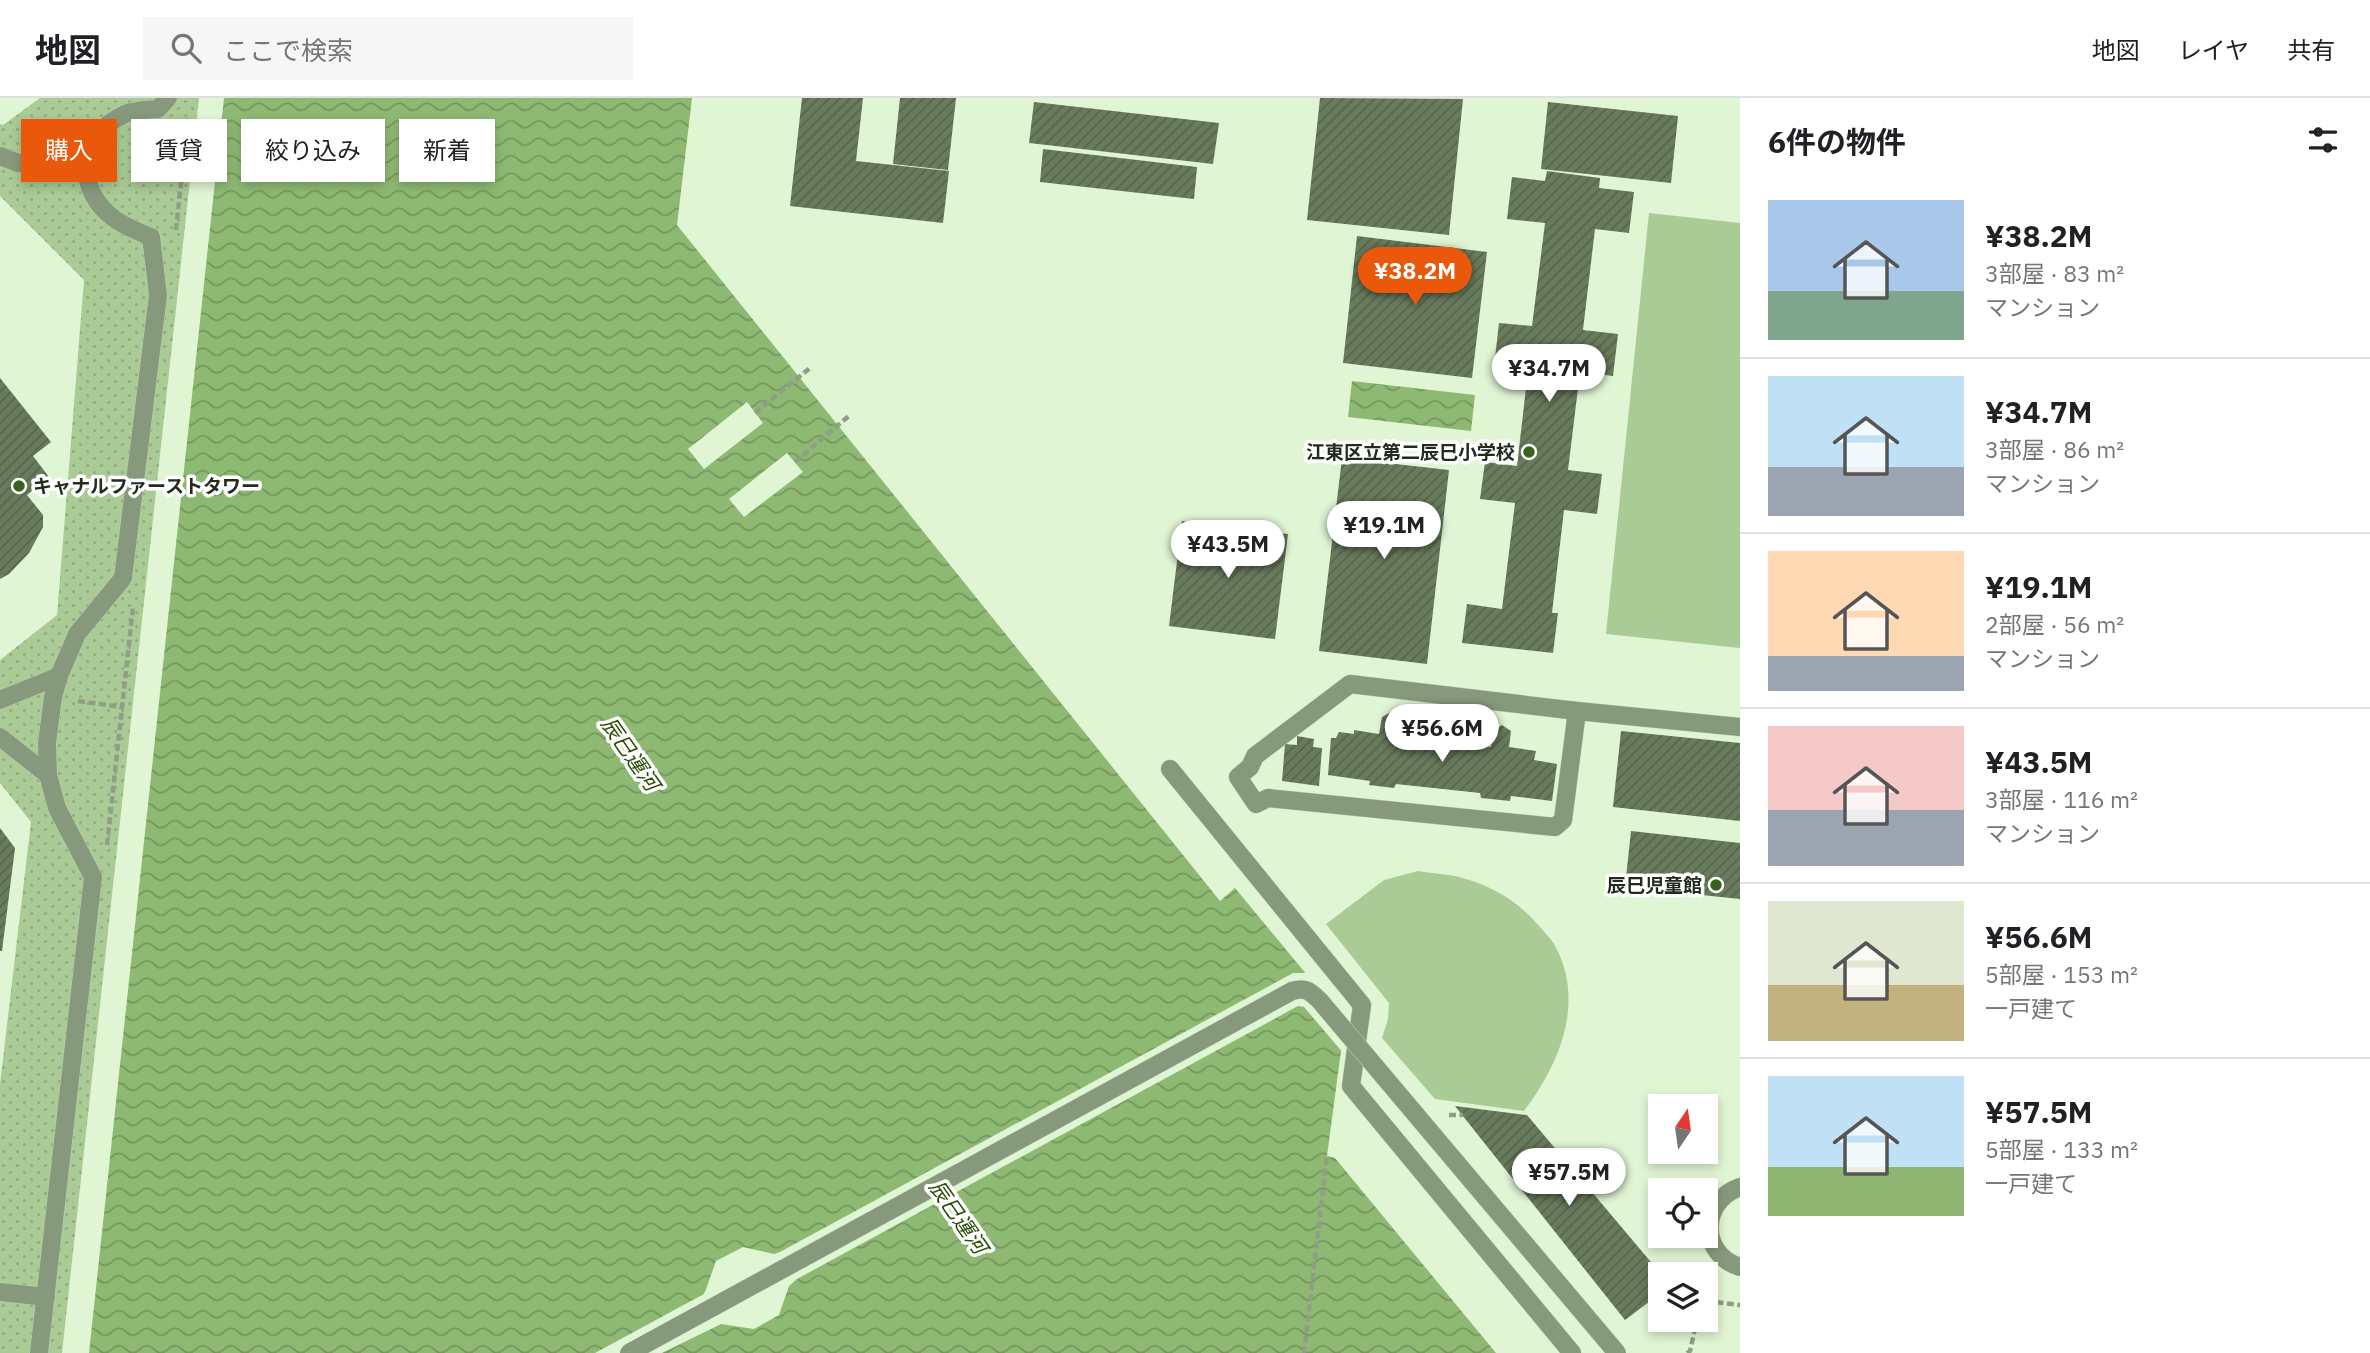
<!DOCTYPE html>
<html lang="ja">
<meta charset="utf-8">
<style>
body{margin:0;font-family:"IBM Plex Sans","Noto Sans JP",sans-serif;background:#f6f6f6;color:#202124;height:100vh;display:flex;flex-direction:column;font-size:26px;white-space:nowrap}
*{box-sizing:border-box;margin:0}
p{font-size:23px;color:#757577}
.icon{flex:none;width:38px;height:38px;fill:none;stroke:currentColor;stroke-width:2;stroke-linecap:round;stroke-linejoin:round}
.map{position:relative;flex:1;overflow:hidden}
.details{display:flex;flex-direction:column;background:#fff;width:630px}
.details>*{flex:none}
.banner{position:absolute;left:21px;top:21px;width:665px;height:63px;display:flex;gap:14px}
.needle{width:46px;rotate:13deg}
.fabs{position:absolute;left:1648px;top:996px;display:grid;gap:14px}
.fabs a{display:grid;place-items:center;width:70px;height:70px;border-radius:0px;background:#fff;box-shadow:0 4px 10px #0003;font-size:35px}
.price{position:absolute;translate:-50% -60px;padding:0 16px;border-radius:24px;background:#fff;color:#222;font-size:23px;line-height:46px;filter:drop-shadow(0 2px 4px #0008)}
.price::after{content:'';position:absolute;left:50%;top:42px;width:21px;height:16px;margin-left:-10px;background:inherit;clip-path:polygon(0 0,100% 0,50% 100%)}
.price.current{background:#ea580c;color:#fff}
ul{padding:0;list-style:none}
li{display:flex;align-items:center;gap:21px;height:175px;padding:0 28px}
li+li{border-top:2px solid #e0e0e0}
li span{display:grid;place-items:center;flex:none;width:196px;height:140px;border-radius:0px;color:#555}
li>.icon{margin-inline-start:auto}
span .icon{width:84px;height:84px;fill:#fffc;stroke-width:1}
li b{font-size:30px}
h2{display:flex;justify-content:space-between;align-items:center;height:84px;padding:0 28px;font-size:30px}
.tag{padding:0 24px;border-radius:0px;background:#fff;box-shadow:0 4px 10px #0003;font-size:24px;line-height:63px}
.tag.current{background:#ea580c;color:#fff}
header{display:flex;align-items:center;gap:42px;box-sizing:border-box;height:98px;padding:0 35px;background:#fff;border-bottom:2px solid #e0e0e0}
header strong{font-size:33px}
nav{display:flex;gap:38px;margin-inline-start:auto;font-size:24px}
.search{width:490px;height:63px;background:#f6f6f6;display:flex;align-items:center;gap:18px;box-sizing:border-box;padding:0 24px;border-radius:0px;color:#757577;font-size:26px}
main{display:flex;flex:1;min-height:0}
.map>svg:first-child{display:block}
.green{fill:#aacb95}
.park{fill:url(#park-dots)}
.water{fill:url(#water-waves)}
.pier{fill:#e0f5d4}
.building{fill:url(#building-hatch)}
.lines{fill:none;stroke-linecap:round;stroke-linejoin:round}
.minor-casing{stroke:#bed1b3;stroke-width:19}
.path{stroke:#8f9f87;stroke-width:4.5;stroke-dasharray:7 3.5;stroke-linecap:butt}
.minor{stroke:#87997c;stroke-width:18}
.minor-bridge-casing{stroke:#bed1b3;stroke-width:19;stroke-linecap:butt}
.path-bridge{stroke:#8f9f87;stroke-width:4.5;stroke-dasharray:7 3.5;stroke-linecap:butt}
.minor-bridge{stroke:#87997c;stroke-width:18}
.poi-dot{fill:#3b621d;stroke:#fff;stroke-width:2.5}
.labels{text-anchor:middle;stroke-width:7;stroke-linejoin:round;paint-order:stroke}
.poi-label{font-size:19px;font-weight:bold;fill:#232b1f;stroke:#fff;text-anchor:end}
.water-label{font-size:21px;font-style:italic;fill:#274d00;stroke:#fff}
</style>
<header>
<strong>地図</strong>
<div class="search"><svg class="icon" aria-label="search" viewBox="0 0 24 24"><circle cx="10" cy="10" r="6"/><path d="M15 15l6 6"/></svg>ここで検索</div>
<nav><a>地図</a><a>レイヤ</a><a>共有</a></nav>
</header>
<main>
<div class="map">
<svg width="1740" height="1255" viewBox="0 0 1740 1255">
<defs>
<pattern id="park-dots" width="8" height="8" patternUnits="userSpaceOnUse" patternTransform="scale(1.75)"><rect width="8" height="8" fill="#aacb95"/><path d="M2 2h.1M6 6h.1" fill="none" stroke="#92ae80" stroke-width="1.8" stroke-linecap="round"/></pattern>
<pattern id="water-waves" width="16" height="10" patternUnits="userSpaceOnUse" patternTransform="scale(1.75)"><rect width="16" height="10" fill="#8eb973"/><path d="M0 5q4-4 8 0t8 0" fill="none" stroke="#74975e"/></pattern>
<pattern id="building-hatch" width="6" height="6" patternUnits="userSpaceOnUse" patternTransform="scale(1.75)"><rect width="6" height="6" fill="#697b5d"/><path d="M-1 1l2-2M0 6l6-6M5 7l2-2" fill="none" stroke="#56654c"/></pattern>
</defs>
<rect width="100%" height="100%" fill="#e0f5d4"/>
<g class="green">
<polygon points="1649,115 1740,125 1740,550 1606,536"/>
<path d="M1418 773C1434 776 1451 776 1466 781 1494 789 1520 805 1538 827 1544 834 1551 840 1555 848 1586 904 1559 967 1524 1013L1435 1001 1382 940 1388 921 1389 905 1326 826 1384 782Z"/>
</g>
<polygon class="park" points="40,0 199,0 62,1255 0,1255 0,986 31,724 0,685 0,562 57,517 84,182 0,98 0,26 3,27"/>
<g class="water">
<polygon points="224,0 692,0 677,127 1220,803 1235,790 1345,923 1327,1058 1335,1060 1496,1255 89,1255"/>
<polygon points="1352,283 1475,297 1471,333 1348,319"/>
</g>
<g class="pier">
<polygon points="747,304 763,325 704,371 688,351"/>
<polygon points="787,355 803,374 744,419 729,401"/>
<polygon points="1293,875 1310,875 1348,921 1344,956 1304,909 1298,908 797,1181 789,1188 779,1217 754,1231 721,1226 662,1255 595,1255 702,1197 705,1194 716,1163 743,1149 774,1156 780,1154"/>
</g>
<g class="building">
<polygon points="802,0 863,0 856,63 949,73 943,125 790,108"/>
<polygon points="900,0 956,0 948,72 893,66"/>
<polygon points="1320,0 1463,1 1449,137 1307,122"/>
<polygon points="1034,4 1219,25 1213,66 1029,45"/>
<polygon points="1548,4 1678,18 1671,85 1541,71"/>
<polygon points="1043,51 1197,69 1194,101 1040,84"/>
<polygon points="1547,73 1600,80 1599,90 1634,94 1629,135 1595,131 1583,232 1618,236 1613,278 1580,274 1568,372 1602,376 1597,416 1564,412 1552,515 1558,515 1553,555 1462,545 1467,506 1502,511 1515,405 1480,401 1485,364 1517,368 1529,264 1495,260 1499,225 1532,228 1545,125 1507,121 1512,79 1545,83"/>
<polygon points="1357,138 1487,154 1472,280 1343,265"/>
<polygon points="0,280 51,344 33,358 49,379 27,397 43,417 43,429 29,455 9,476 0,481"/>
<polygon points="1342,360 1449,372 1427,566 1319,553"/>
<polygon points="1182,423 1288,436 1275,541 1169,528"/>
<polygon points="1389,615 1398,624 1396,636 1422,640 1421,643 1434,643 1439,651 1447,652 1452,648 1466,650 1467,646 1491,649 1493,633 1502,627 1511,633 1509,649 1536,653 1534,662 1557,666 1552,703 1511,698 1510,703 1481,700 1480,695 1396,686 1394,690 1369,687 1370,683 1328,677 1331,640 1336,640 1339,634 1354,636 1354,632 1379,636 1382,619"/>
<polygon points="1621,633 1740,645 1740,723 1613,709"/>
<polygon points="1297,638 1314,641 1313,649 1322,650 1319,688 1282,683 1285,646 1297,647"/>
<polygon points="0,730 15,750 2,853 0,853"/>
<polygon points="1631,733 1740,745 1740,801 1625,789"/>
<polygon points="1455,1008 1527,1017 1661,1176 1661,1195 1625,1222"/>
</g>
<g class="lines">
<g class="minor-casing">
<g id="minor">
<polyline points="0,58 18,65 85,72"/>
<polyline points="0,602 59,578"/>
<polyline points="1577,613 1563,722 1555,729 1268,700 1256,706 1238,679 1250,669 1255,658 1350,586 1577,613 1740,629"/>
<polyline points="0,639 48,677"/>
<polyline points="1170,671 1362,907 1351,988 1572,1255"/>
<path d="M1740 1089C1700 1103 1699 1156 1740 1169"/>
<polyline points="0,1194 46,1199"/>
<path d="M39 1255 93 779 57 710 48 677 47 645 53 599 59 578 77 536 123 480 158 197 151 139C139 134 126 129 116 122 73 92 78 37 125 16 135 12 148 12 158 11L168 0"/>
</g>
</g>
<g class="path">
<polyline points="176,132 188,19"/>
<polyline points="78,603 122,609"/>
<polyline points="107,747 133,509"/>
<polyline points="1706,1203 1740,1207"/>
<polyline points="1304,1255 1327,1058"/>
<polyline points="1687,1255 1690,1253 1697,1222"/>
</g>
<use href="#minor" class="minor"/>
<g class="minor-bridge-casing">
<path id="minor-bridge" d="M629 1255 1292 893C1306 889 1310 893 1320 903L1617 1255"/>
</g>
<g class="path-bridge">
<polyline points="755,315 810,270"/>
<polyline points="795,364 850,317"/>
<polyline points="1449,1017 1463,1017"/>
</g>
<use href="#minor-bridge" class="minor-bridge"/>
</g>
<g class="poi-dot">
<circle cx="1529" cy="354" r="7"/>
<circle cx="19" cy="388" r="7"/>
<circle cx="1716" cy="787" r="7"/>
</g>
<g class="labels">
<g class="poi-label">
<text x="1515" y="361">江東区立第二辰巳小学校</text>
<text x="33" y="395" text-anchor="start">キャナルファーストタワー</text>
<text x="1702" y="794">辰巳児童館</text>
</g>
<g class="water-label">
<text transform="translate(630 656) rotate(55)" y="7">辰巳運河</text>
<text transform="translate(958 1119) rotate(55)" y="7">辰巳運河</text>
</g>
</g>
</svg>
<div class="fabs">
<a><svg class="needle" viewBox="-14 -14 28 28"><path d="M0-13l5 13h-10z" fill="#e53935"/><path d="M0 13l5-13h-10z" fill="#757577"/></svg></a>
<a><svg class="icon" aria-label="locate" viewBox="0 0 24 24"><circle cx="12" cy="12" r="6"/><path d="M12 2v4M12 18v4M2 12h4M18 12h4"/></svg></a>
<a><svg class="icon" aria-label="layers" viewBox="0 0 24 24"><path d="M12 4l9 5-9 5-9-5zM3 14l9 5 9-5"/></svg></a>
</div>
<b class="price current" style="left:1415px;top:209px">¥38.2M</b>
<b class="price" style="left:1549px;top:306px">¥34.7M</b>
<b class="price" style="left:1384px;top:463px">¥19.1M</b>
<b class="price" style="left:1228px;top:482px">¥43.5M</b>
<b class="price" style="left:1442px;top:666px">¥56.6M</b>
<b class="price" style="left:1569px;top:1110px">¥57.5M</b>
<div class="banner">
<a class="tag current">購入</a>
<a class="tag">賃貸</a>
<a class="tag">絞り込み</a>
<a class="tag">新着</a>
</div>
</div>
<section class="details">
<h2>6件の物件<svg class="icon" aria-label="filters" viewBox="0 0 24 24"><path d="M4 7h16M4 17h16"/><circle cx="9" cy="7" r="2"/><circle cx="15" cy="17" r="2"/></svg></h2>
<ul>
<li><span style="background:linear-gradient(#a9c7e8 65%,#7fa58c 0)"><svg class="icon" aria-label="home" viewBox="0 0 24 24"><path d="M3 11l9-7 9 7M6 9v11h12V9"/></svg></span><div><b>¥38.2M</b><p>3部屋 · 83 m²</p><p>マンション</p></div></li>
<li><span style="background:linear-gradient(#bfe0f5 65%,#9aa5b1 0)"><svg class="icon" aria-label="home" viewBox="0 0 24 24"><path d="M3 11l9-7 9 7M6 9v11h12V9"/></svg></span><div><b>¥34.7M</b><p>3部屋 · 86 m²</p><p>マンション</p></div></li>
<li><span style="background:linear-gradient(#ffd9b3 75%,#9aa5b1 0)"><svg class="icon" aria-label="home" viewBox="0 0 24 24"><path d="M3 11l9-7 9 7M6 9v11h12V9"/></svg></span><div><b>¥19.1M</b><p>2部屋 · 56 m²</p><p>マンション</p></div></li>
<li><span style="background:linear-gradient(#f6c9c9 60%,#9aa5b1 0)"><svg class="icon" aria-label="home" viewBox="0 0 24 24"><path d="M3 11l9-7 9 7M6 9v11h12V9"/></svg></span><div><b>¥43.5M</b><p>3部屋 · 116 m²</p><p>マンション</p></div></li>
<li><span style="background:linear-gradient(#dfe7d0 60%,#c2b280 0)"><svg class="icon" aria-label="home" viewBox="0 0 24 24"><path d="M3 11l9-7 9 7M6 9v11h12V9"/></svg></span><div><b>¥56.6M</b><p>5部屋 · 153 m²</p><p>一戸建て</p></div></li>
<li><span style="background:linear-gradient(#bfe0f5 65%,#8fb573 0)"><svg class="icon" aria-label="home" viewBox="0 0 24 24"><path d="M3 11l9-7 9 7M6 9v11h12V9"/></svg></span><div><b>¥57.5M</b><p>5部屋 · 133 m²</p><p>一戸建て</p></div></li>
</ul>
</section>
</main>
